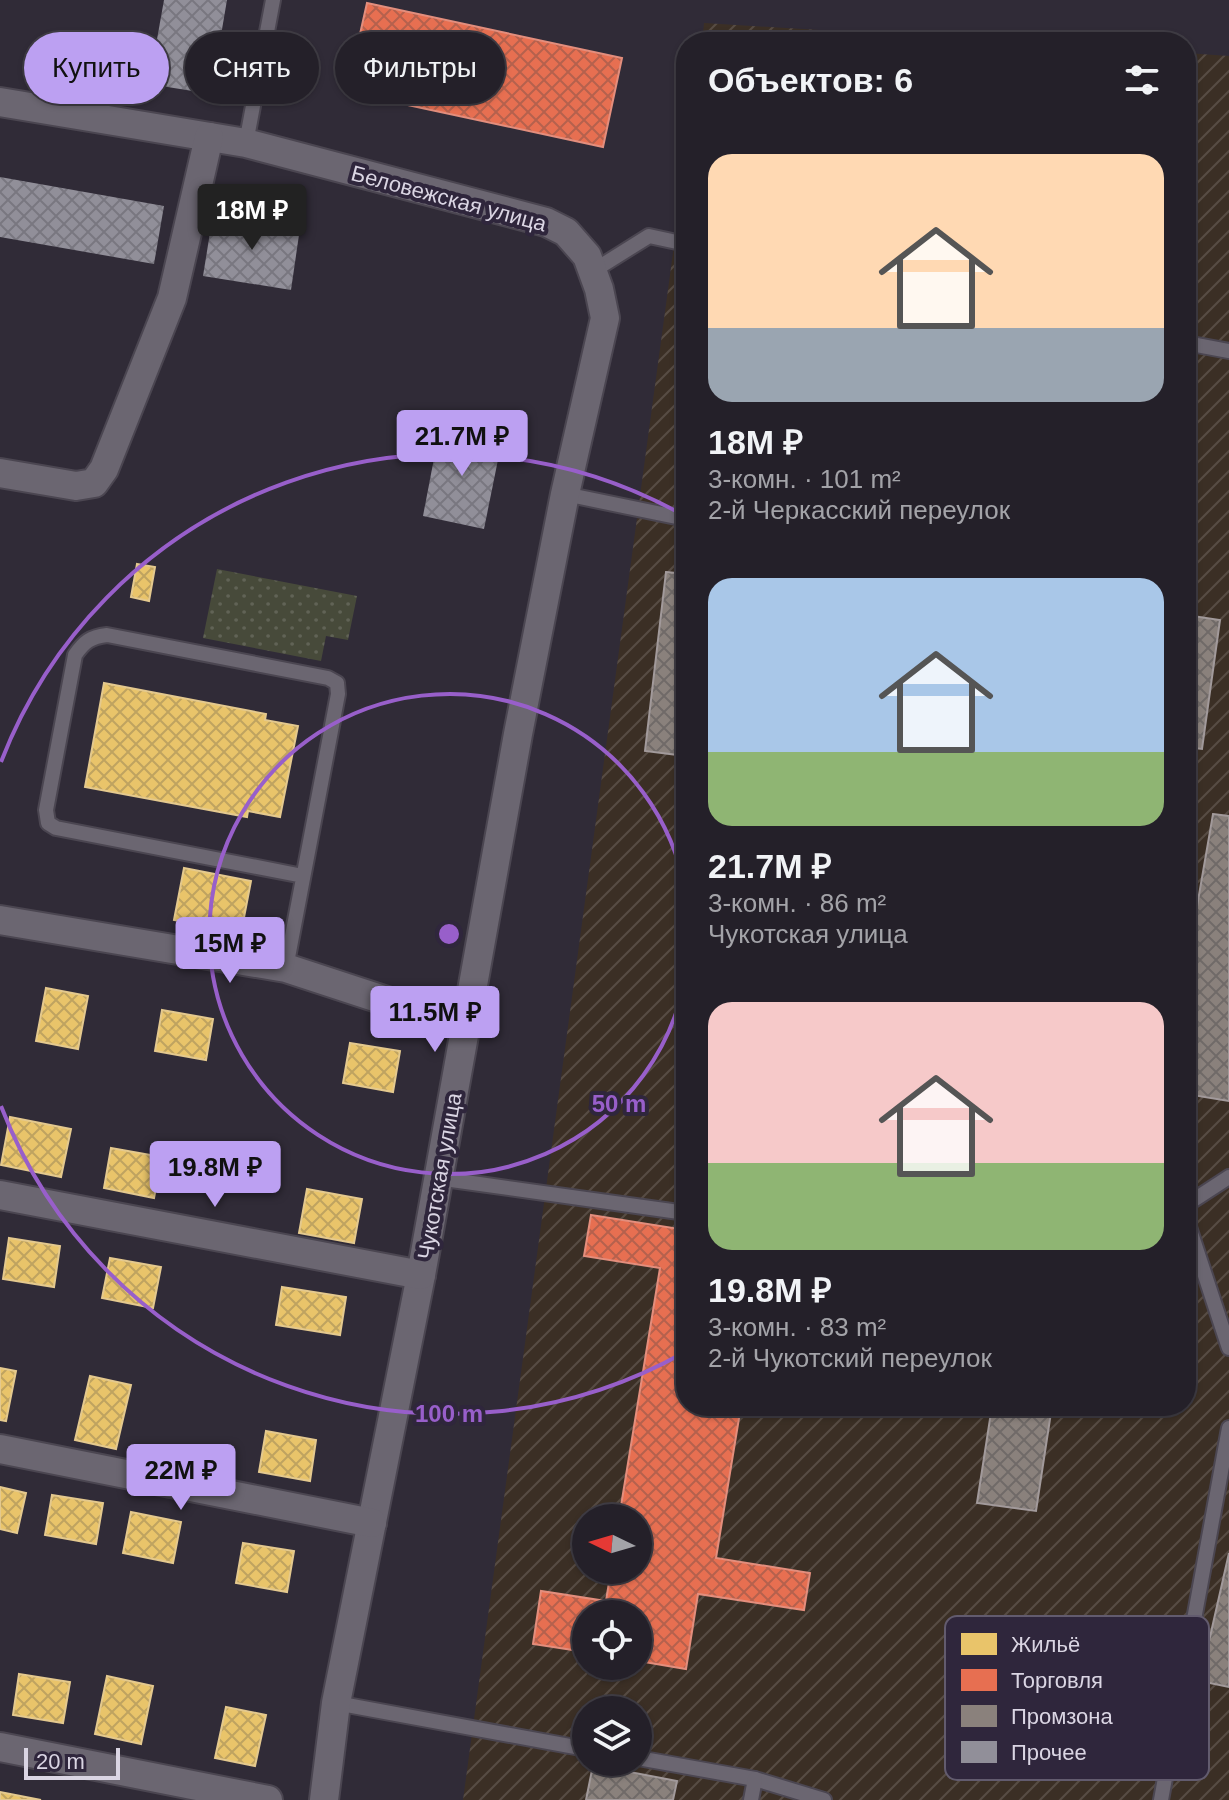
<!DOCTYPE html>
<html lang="ru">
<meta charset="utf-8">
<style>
body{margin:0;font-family:Arial,sans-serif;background:#302d35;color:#f1f3f6;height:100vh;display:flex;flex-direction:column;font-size:30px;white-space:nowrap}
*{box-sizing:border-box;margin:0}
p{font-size:26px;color:#a3a3a8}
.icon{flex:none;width:44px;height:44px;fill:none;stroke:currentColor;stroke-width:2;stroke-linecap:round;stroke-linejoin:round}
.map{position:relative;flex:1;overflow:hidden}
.side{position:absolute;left:676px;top:32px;width:520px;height:1384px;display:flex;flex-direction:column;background:#242029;border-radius:32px;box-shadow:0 2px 6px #0004,0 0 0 2px #413e46}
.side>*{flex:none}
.guide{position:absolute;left:24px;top:32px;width:532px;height:72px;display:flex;gap:16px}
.needle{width:52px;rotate:275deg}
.controls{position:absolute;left:572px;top:1504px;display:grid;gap:16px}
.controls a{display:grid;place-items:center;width:80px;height:80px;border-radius:50%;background:#242029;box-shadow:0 2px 6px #0004,0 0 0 2px #413e46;font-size:40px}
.scale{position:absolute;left:24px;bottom:20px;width:96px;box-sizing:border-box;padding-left:8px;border:4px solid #dad5e3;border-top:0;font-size:22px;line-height:28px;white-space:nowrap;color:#dad5e3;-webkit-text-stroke:6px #2f263c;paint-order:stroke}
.price{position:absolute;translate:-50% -68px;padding:0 18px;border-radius:8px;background:#bca0f2;color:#111;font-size:26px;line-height:52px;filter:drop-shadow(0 2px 4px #0008)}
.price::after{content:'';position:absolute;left:50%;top:48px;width:24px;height:18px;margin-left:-12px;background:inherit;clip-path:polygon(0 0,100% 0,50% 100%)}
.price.current{background:#222;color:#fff}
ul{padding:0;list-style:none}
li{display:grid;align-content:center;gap:16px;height:424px;padding:0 32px}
li span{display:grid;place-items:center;height:248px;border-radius:24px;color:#555}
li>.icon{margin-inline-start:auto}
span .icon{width:144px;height:144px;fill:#fffc;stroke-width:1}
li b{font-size:34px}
h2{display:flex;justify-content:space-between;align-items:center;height:96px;padding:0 32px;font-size:34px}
.pill{padding:0 28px;border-radius:36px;background:#242029;box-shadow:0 2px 6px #0004,0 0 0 2px #413e46;font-size:28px;line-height:72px}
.pill.current{background:#bca0f2;color:#111}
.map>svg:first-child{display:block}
.industrial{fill:url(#industrial-furrows);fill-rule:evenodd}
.grass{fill:url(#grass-dots)}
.homes{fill:url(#homes-cross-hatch);stroke:#e4c98e;stroke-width:2}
.shops{fill:url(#shops-cross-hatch);stroke:#e38e7d;stroke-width:2}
.industry{fill:url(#industry-cross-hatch);stroke:#a29a9b;stroke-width:2}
.building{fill:url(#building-cross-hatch)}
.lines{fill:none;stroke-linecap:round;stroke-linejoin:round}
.service-casing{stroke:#4b4651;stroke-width:18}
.minor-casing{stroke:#4b4651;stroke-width:32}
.service{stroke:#6b6671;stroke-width:14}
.minor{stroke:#6b6671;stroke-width:28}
.ring{fill:none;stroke:#985fca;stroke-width:4}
.labels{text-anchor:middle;stroke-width:8;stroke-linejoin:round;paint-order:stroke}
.street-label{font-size:22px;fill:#dad5e3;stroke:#2f263c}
.key{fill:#2f263c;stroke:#625b6e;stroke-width:2}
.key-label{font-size:22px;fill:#dad5e3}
.centre{fill:#985fca;stroke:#2f263c;stroke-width:4}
.ring-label{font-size:24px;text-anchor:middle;font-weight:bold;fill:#985fca;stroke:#2f263c;stroke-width:8;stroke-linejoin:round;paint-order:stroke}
</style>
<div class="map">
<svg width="1229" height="1800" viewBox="0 0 1229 1800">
<defs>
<pattern id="industrial-furrows" width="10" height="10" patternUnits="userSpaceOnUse" patternTransform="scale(2)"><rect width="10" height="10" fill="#3b2f25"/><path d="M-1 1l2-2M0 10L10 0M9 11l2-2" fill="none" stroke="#574c44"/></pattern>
<pattern id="grass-dots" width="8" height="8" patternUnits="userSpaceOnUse" patternTransform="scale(2)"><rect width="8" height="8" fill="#474a3a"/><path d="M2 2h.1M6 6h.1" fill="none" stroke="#616356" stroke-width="1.8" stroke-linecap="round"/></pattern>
<pattern id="homes-cross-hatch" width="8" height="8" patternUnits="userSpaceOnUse" patternTransform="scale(2)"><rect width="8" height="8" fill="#e9c46a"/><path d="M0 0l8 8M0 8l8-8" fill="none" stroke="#bfa360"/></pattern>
<pattern id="shops-cross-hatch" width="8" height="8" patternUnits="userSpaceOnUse" patternTransform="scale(2)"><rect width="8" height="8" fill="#e76f51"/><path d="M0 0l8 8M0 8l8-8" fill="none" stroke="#b5614d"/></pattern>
<pattern id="industry-cross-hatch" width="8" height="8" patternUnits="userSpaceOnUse" patternTransform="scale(2)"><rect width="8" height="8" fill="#8a817c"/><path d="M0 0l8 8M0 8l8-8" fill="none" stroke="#706a68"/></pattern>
<pattern id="building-cross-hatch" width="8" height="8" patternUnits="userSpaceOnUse" patternTransform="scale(2)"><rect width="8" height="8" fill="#918f99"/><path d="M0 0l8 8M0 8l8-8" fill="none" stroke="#797780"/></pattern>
</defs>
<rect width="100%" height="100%" fill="#302b37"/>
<g class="industrial">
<polygon points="704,23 1014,42 702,42"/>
<path d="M1186 53 1229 56V1800H463L686 157V1406H1186ZM586 1518H638V1570H586ZM586 1614H638V1666H586ZM586 1710H638V1762H586Z"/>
</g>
<polygon class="grass" points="217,569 357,596 348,640 326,636 321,661 203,638"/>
<g class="homes">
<polygon points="137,564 155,567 149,601 131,597"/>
<polygon points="104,683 266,714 265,720 298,726 280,817 248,811 247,817 85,787"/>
<polygon points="184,868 251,881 241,933 174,920"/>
<polygon points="46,988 88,996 78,1049 36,1041"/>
<polygon points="162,1010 213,1019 206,1060 155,1051"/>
<polygon points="350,1043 400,1051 393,1092 343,1083"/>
<polygon points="10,1117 71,1129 61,1177 1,1165"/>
<polygon points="111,1148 162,1157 154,1198 104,1188"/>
<polygon points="307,1189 362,1199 354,1243 299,1233"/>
<polygon points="9,1238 60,1246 54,1287 3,1279"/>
<polygon points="110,1258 161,1267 153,1308 102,1298"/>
<polygon points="282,1287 346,1297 340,1335 276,1325"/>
<polygon points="0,1368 16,1371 6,1421 0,1420"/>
<polygon points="90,1376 131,1385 116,1449 75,1440"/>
<polygon points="266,1431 316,1440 310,1481 259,1472"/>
<polygon points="0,1487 26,1493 17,1533 0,1529"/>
<polygon points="52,1495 103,1503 96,1544 45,1535"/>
<polygon points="131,1512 181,1522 173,1563 123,1553"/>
<polygon points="243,1543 294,1551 287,1592 236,1583"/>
<polygon points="19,1674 70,1682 63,1723 13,1715"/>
<polygon points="107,1676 153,1686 141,1744 95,1734"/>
<polygon points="226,1707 266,1715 255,1766 215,1758"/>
<polygon points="0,1792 41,1800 0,1800"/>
</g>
<g class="shops">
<polygon points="367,3 622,58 603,147 347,92"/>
<polygon points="591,1215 686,1230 686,1406 741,1406 716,1558 810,1573 804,1610 698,1594 686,1669 638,1661 638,1614 586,1614 586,1652 533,1644 541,1591 606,1601 611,1570 638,1570 638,1518 619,1518 660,1268 584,1256"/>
</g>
<g class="industry">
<polygon points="666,572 686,574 686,756 645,751"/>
<polygon points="1186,615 1220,620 1202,749 1186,747"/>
<polygon points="1213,814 1229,816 1229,1101 1186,1094 1186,970"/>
<polygon points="686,1015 686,1072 679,1071"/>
<polygon points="992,1406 1052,1406 1036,1511 977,1503"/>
<polygon points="1229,1553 1229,1687 1200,1681"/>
<polygon points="593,1765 677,1781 673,1800 586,1800"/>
</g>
<g class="building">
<polygon points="164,0 227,0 211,94 149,84"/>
<polygon points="0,177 164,206 154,264 0,237"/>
<polygon points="213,214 300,228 291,290 203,276"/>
<polygon points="440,427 502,440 484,529 423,516"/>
</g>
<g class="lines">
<g class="service-casing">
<g id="service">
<polyline points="246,143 273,0"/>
<polyline points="593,271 649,236 686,244"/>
<polyline points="1186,343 1229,351"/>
<polyline points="565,494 686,519"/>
<path d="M286 968 338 694 337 683 328 678 107 635C90 637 84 642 75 655L46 810 48 823 56 828 303 876"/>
<polyline points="437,1178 686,1213"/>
<polyline points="1186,1205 1229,1177"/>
<polyline points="1186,1218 1229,1348"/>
<polyline points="336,1703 586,1749"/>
<polyline points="638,1758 755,1779 824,1800"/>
<polyline points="751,1800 755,1779"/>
<polyline points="1161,1800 1229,1428"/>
</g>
</g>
<g class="minor-casing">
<g id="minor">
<polyline points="0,102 246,143 546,222 566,232 587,256 599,289 605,318 565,494 518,734 421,1275 336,1703 324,1800"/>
<polyline points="0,473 76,486 94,483 104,469 172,298 209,137"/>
<polyline points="0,920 286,968 466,1027"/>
<polyline points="0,1195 421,1275"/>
<polyline points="0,1449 372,1523"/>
<polyline points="0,1747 268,1800"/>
</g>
</g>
<use href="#service" class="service"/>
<use href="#minor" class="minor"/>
</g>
<g class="ring">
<path d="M686 974A240 240 0 1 1 686 894"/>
<path d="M685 1352A480 480 0 0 1 1 1106M1 762A480 480 0 0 1 685 516"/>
</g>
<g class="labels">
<g class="street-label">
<text transform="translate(449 198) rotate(15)" y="8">Беловежская улица</text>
<text transform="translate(439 1176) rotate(-80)" y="8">Чукотская улица</text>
</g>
</g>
<rect x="945" y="1616" width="264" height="164" rx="12" class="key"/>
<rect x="961" y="1633" width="36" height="22" fill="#e9c46a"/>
<rect x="961" y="1669" width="36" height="22" fill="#e76f51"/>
<rect x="961" y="1705" width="36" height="22" fill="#8a817c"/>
<rect x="961" y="1741" width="36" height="22" fill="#918f99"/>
<g class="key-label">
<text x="1011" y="1652">Жильё</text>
<text x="1011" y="1688">Торговля</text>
<text x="1011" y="1724">Промзона</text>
<text x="1011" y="1760">Прочее</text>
</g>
<circle cx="449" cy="934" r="12" class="centre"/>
<g class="ring-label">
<text x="619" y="1112">50 m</text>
<text x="449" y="1422">100 m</text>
</g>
</svg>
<div class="controls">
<a><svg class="needle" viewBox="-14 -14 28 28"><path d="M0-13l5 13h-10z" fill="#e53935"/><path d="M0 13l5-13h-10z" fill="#a3a3a8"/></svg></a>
<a><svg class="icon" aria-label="locate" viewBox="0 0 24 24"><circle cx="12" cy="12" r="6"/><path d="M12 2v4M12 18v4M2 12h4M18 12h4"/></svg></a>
<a><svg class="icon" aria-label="layers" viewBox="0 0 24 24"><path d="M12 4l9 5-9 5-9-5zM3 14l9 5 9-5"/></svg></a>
</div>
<div class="scale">20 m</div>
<b class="price current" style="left:252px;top:252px">18M ₽</b>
<b class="price" style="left:462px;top:478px">21.7M ₽</b>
<b class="price" style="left:230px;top:985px">15M ₽</b>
<b class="price" style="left:435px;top:1054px">11.5M ₽</b>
<b class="price" style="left:215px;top:1209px">19.8M ₽</b>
<b class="price" style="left:181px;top:1512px">22M ₽</b>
<div class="guide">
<a class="pill current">Купить</a>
<a class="pill">Снять</a>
<a class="pill">Фильтры</a>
</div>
<section class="side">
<h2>Объектов: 6<svg class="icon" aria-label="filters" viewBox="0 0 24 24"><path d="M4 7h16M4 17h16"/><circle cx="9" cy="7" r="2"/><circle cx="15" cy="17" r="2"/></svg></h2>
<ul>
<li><span style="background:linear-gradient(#ffd9b3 70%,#9aa5b1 0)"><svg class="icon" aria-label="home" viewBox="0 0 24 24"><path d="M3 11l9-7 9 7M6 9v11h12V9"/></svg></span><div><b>18M ₽</b><p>3-комн. · 101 m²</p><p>2-й Черкасский переулок</p></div></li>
<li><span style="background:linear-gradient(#a9c7e8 70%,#8fb573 0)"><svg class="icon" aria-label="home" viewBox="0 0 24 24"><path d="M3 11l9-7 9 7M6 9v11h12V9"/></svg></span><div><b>21.7M ₽</b><p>3-комн. · 86 m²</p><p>Чукотская улица</p></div></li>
<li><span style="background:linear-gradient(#f6c9c9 65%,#8fb573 0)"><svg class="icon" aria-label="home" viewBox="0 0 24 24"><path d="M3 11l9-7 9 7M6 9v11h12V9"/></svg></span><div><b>19.8M ₽</b><p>3-комн. · 83 m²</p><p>2-й Чукотский переулок</p></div></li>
</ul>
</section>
</div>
